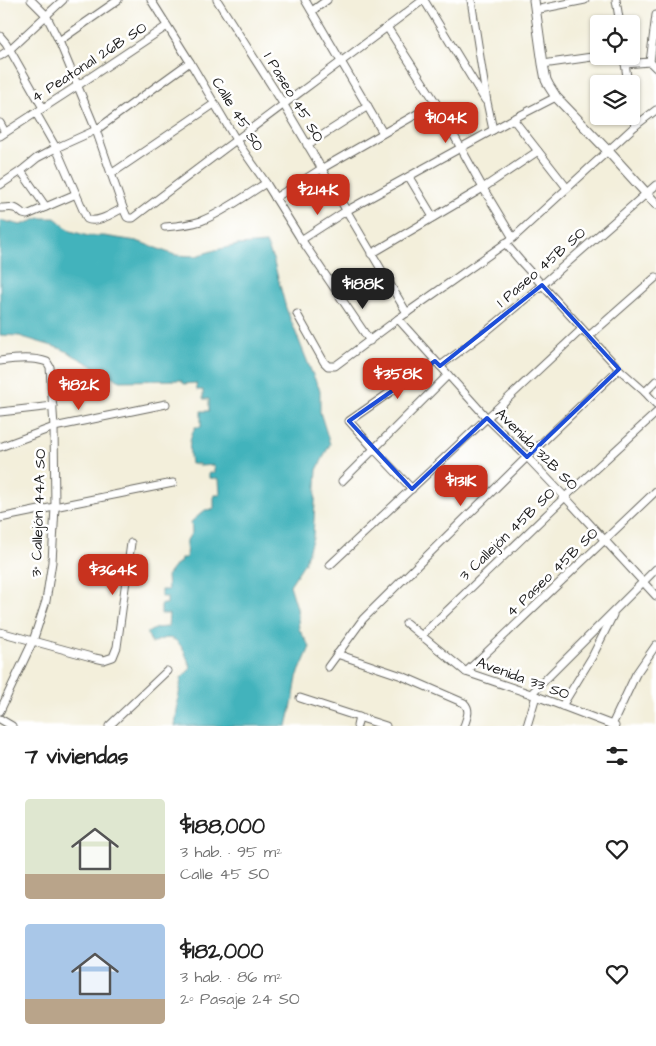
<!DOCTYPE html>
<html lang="es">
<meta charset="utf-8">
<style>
body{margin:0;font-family:"Architects Daughter",sans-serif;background:#f2f2f2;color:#222;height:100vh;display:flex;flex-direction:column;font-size:19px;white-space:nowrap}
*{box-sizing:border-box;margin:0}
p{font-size:16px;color:#767676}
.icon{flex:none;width:28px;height:28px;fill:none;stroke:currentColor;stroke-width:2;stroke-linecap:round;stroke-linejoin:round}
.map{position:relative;height:726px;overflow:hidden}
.drawer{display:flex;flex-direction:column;background:#fff;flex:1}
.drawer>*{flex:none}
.buttons{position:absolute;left:590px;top:15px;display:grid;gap:10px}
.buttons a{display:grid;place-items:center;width:50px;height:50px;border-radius:5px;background:#fff;box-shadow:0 1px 4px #0004;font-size:25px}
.price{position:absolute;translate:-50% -42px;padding:0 11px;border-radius:10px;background:#c8321e;color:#fff;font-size:16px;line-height:32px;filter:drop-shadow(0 1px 2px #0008)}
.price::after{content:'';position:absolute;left:50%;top:30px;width:15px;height:11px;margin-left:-8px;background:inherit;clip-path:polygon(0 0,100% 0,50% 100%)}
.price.on{background:#222;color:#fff}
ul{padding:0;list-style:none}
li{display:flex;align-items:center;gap:15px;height:125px;padding:0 25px}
li span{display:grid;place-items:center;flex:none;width:140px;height:100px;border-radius:5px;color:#555}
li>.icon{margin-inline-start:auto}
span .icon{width:60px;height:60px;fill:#fffc;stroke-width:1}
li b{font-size:21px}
h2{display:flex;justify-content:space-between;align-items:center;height:60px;padding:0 25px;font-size:21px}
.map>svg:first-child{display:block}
.water{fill:#43b3bc;stroke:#30686c}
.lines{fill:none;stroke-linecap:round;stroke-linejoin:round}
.minor-casing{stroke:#67665f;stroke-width:9}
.tertiary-casing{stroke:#67665f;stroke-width:11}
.minor{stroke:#fff;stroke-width:7}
.tertiary{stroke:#fff;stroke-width:9}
.marked{fill:none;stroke:#1d4ed8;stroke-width:4;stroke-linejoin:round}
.labels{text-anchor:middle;stroke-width:5;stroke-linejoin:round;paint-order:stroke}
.street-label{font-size:15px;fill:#1c1c1c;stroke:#fff}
</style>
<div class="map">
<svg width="656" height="726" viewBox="0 0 656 726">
<rect width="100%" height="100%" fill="#fff"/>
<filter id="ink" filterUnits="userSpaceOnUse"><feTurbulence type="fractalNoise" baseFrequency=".02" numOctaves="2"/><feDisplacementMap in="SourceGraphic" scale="10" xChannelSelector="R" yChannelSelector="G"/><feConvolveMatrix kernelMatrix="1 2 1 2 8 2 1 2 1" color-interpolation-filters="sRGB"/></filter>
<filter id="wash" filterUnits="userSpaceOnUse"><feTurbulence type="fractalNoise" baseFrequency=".0096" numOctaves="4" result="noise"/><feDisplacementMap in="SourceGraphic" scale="20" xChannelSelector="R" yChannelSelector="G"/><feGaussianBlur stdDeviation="1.12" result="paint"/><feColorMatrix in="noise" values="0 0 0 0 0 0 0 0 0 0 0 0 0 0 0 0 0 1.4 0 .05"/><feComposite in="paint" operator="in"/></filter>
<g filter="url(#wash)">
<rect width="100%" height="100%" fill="#f3efdb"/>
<path class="water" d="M40 218H55L71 231 88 236H104L137 241 175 255 196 256 215 250 238 245 266 243 273 259 286 308 312 373 320 390V412L330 444 317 470 313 537 305 562 290 585 297 608 299 629 310 647 297 677 294 696 287 726H175L181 678 191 668C183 648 177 628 152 644L147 633 156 628 168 627 169 614H161V604H167V597H161V590H168L167 576 177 563H180L181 558H186L187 540 192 532 191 522 205 510 214 509V495H220L219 479 209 478V473H214V465L200 466 199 464H191C189 449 188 441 195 427H201V411H209V399H203V390H197L196 383 184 384 181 380 120 381 62 349 19 336 0 335V220L21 225Z"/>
</g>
<g filter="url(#ink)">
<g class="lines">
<g class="minor-casing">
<g id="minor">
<path d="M31 0 46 15 59 41 96 130 123 208 127 217 129 218H133C229 144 327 73 423 0"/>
<polyline points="151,0 190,62 236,140 266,183 299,236 370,341"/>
<polyline points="217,0 284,105 407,313"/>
<polyline points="305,0 383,133"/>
<polyline points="424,0 485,100"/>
<polyline points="471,0 487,102 493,130"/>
<polyline points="616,0 620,24"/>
<polyline points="535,10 585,0"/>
<polyline points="312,11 327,0"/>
<polyline points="387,27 436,103 483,188 513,238"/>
<polyline points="0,36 6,43 43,108"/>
<polyline points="59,41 118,0"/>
<polyline points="0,56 9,50 63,0"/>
<polyline points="624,56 628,84"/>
<polyline points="650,62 656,15"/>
<polyline points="543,64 599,56"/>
<polyline points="625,64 650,62 656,68"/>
<polyline points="631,101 635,126"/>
<path d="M36 113 56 148 87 219C97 224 113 213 123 208"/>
<polyline points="513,119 567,188"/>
<polyline points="0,123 5,132"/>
<polyline points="0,136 77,86 167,26"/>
<polyline points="307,145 368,106"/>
<polyline points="21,171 46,207"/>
<polyline points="111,174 214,104"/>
<polyline points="409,177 433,217"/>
<polyline points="0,185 21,171 37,158 56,148 96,130 190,62"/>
<polyline points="275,198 321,169 436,103"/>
<path d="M0 208C11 208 14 205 23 214L27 215 76 194"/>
<path d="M165 227C177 226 189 225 201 221 224 212 245 196 266 183"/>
<polyline points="301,240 346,211 513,119 556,97"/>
<polyline points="505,243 523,264 619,369 645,392 656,404"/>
<polyline points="371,254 483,188 538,151"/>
<polyline points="297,314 324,362 328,366 335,366 398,319 513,238 635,126 656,110"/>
<polyline points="398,319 487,418 527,457 565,497 656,596"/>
<polyline points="589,336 656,277"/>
<path d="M0 361C13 359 34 357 47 362L50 367 54 427 55 507 52 562 46 601 33 641 0 711"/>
<polyline points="440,366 482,335 542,285 656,185"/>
<polyline points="645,392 656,381"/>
<polyline points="0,412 53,406"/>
<polyline points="0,447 54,427 166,404"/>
<polyline points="342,481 448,375"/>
<polyline points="412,489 374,449 349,421 435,361"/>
<polyline points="0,518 173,483"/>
<polyline points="330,565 582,329"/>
<polyline points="406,623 466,672 531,694 615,726"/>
<polyline points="0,632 95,658 104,660 113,657 117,647 131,543"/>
<polyline points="422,635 565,497 656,413"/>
<path d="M337 654 402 676 464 703C471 710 467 717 464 726"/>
<polyline points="328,667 363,619 527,457 619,369"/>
<polyline points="466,672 656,491"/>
<polyline points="531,694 656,569"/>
<polyline points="300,698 386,726"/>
<polyline points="562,706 592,657 613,615"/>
<polyline points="0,719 12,726"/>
<polyline points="612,725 636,674 656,645"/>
<polyline points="109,726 167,671"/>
<polyline points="357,726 359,717"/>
<polyline points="527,726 536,696"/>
</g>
</g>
<g class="tertiary-casing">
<polyline id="tertiary" points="534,0 543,64 546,80 549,86 556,97 608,151 656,204"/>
</g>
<use href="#minor" class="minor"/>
<use href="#tertiary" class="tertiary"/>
</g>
</g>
<path class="marked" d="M542 285 619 369 527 457 487 418 412 489 349 421 435 361 440 366Z"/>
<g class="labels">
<g class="street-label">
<text transform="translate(89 62) rotate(-33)" y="5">4 Peatonal 26B SO</text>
<text transform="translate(294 97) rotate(59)" y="5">1 Paseo 45 SO</text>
<text transform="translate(238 114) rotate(58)" y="5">Calle 45 SO</text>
<text transform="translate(541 267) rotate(-41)" y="5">1 Paseo 45B SO</text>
<text transform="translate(537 449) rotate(45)" y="5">Avenida 32B SO</text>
<text transform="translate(38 513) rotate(-88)" y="5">3° Callejón 44A SO</text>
<text transform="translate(507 534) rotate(-44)" y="5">3 Callejón 45B SO</text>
<text transform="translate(552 572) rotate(-44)" y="5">4 Paseo 45B SO</text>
<text transform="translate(523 678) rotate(20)" y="5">Avenida 33 SO</text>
</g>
</g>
</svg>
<div class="buttons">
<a><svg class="icon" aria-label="locate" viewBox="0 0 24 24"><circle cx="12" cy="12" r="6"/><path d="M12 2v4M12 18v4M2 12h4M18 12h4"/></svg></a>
<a><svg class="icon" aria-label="layers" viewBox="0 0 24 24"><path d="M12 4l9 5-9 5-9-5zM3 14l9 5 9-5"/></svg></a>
</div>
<b class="price" style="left:446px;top:144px">$104K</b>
<b class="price" style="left:318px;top:216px">$214K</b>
<b class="price on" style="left:363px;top:310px">$188K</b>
<b class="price" style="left:398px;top:400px">$358K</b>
<b class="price" style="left:79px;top:411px">$182K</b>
<b class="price" style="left:461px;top:507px">$131K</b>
<b class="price" style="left:113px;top:596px">$364K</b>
</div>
<section class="drawer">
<h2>7 viviendas<svg class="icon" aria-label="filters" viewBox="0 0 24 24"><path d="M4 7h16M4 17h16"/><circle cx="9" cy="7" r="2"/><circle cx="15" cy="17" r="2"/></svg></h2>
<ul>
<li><span style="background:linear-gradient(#dfe7d0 75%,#b9a48a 0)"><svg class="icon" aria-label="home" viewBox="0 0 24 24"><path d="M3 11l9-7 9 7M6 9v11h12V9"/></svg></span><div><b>$188,000</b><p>3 hab. · 95 m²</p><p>Calle 45 SO</p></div><svg class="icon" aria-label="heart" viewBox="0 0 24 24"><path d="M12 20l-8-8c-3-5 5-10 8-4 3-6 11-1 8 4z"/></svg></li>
<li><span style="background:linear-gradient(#a9c7e8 75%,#b9a48a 0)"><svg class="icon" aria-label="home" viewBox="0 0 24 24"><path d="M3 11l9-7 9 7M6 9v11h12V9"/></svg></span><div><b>$182,000</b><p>3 hab. · 86 m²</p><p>2º Pasaje 24 SO</p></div><svg class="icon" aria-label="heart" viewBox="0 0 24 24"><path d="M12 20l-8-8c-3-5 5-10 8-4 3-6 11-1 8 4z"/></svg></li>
</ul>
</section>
